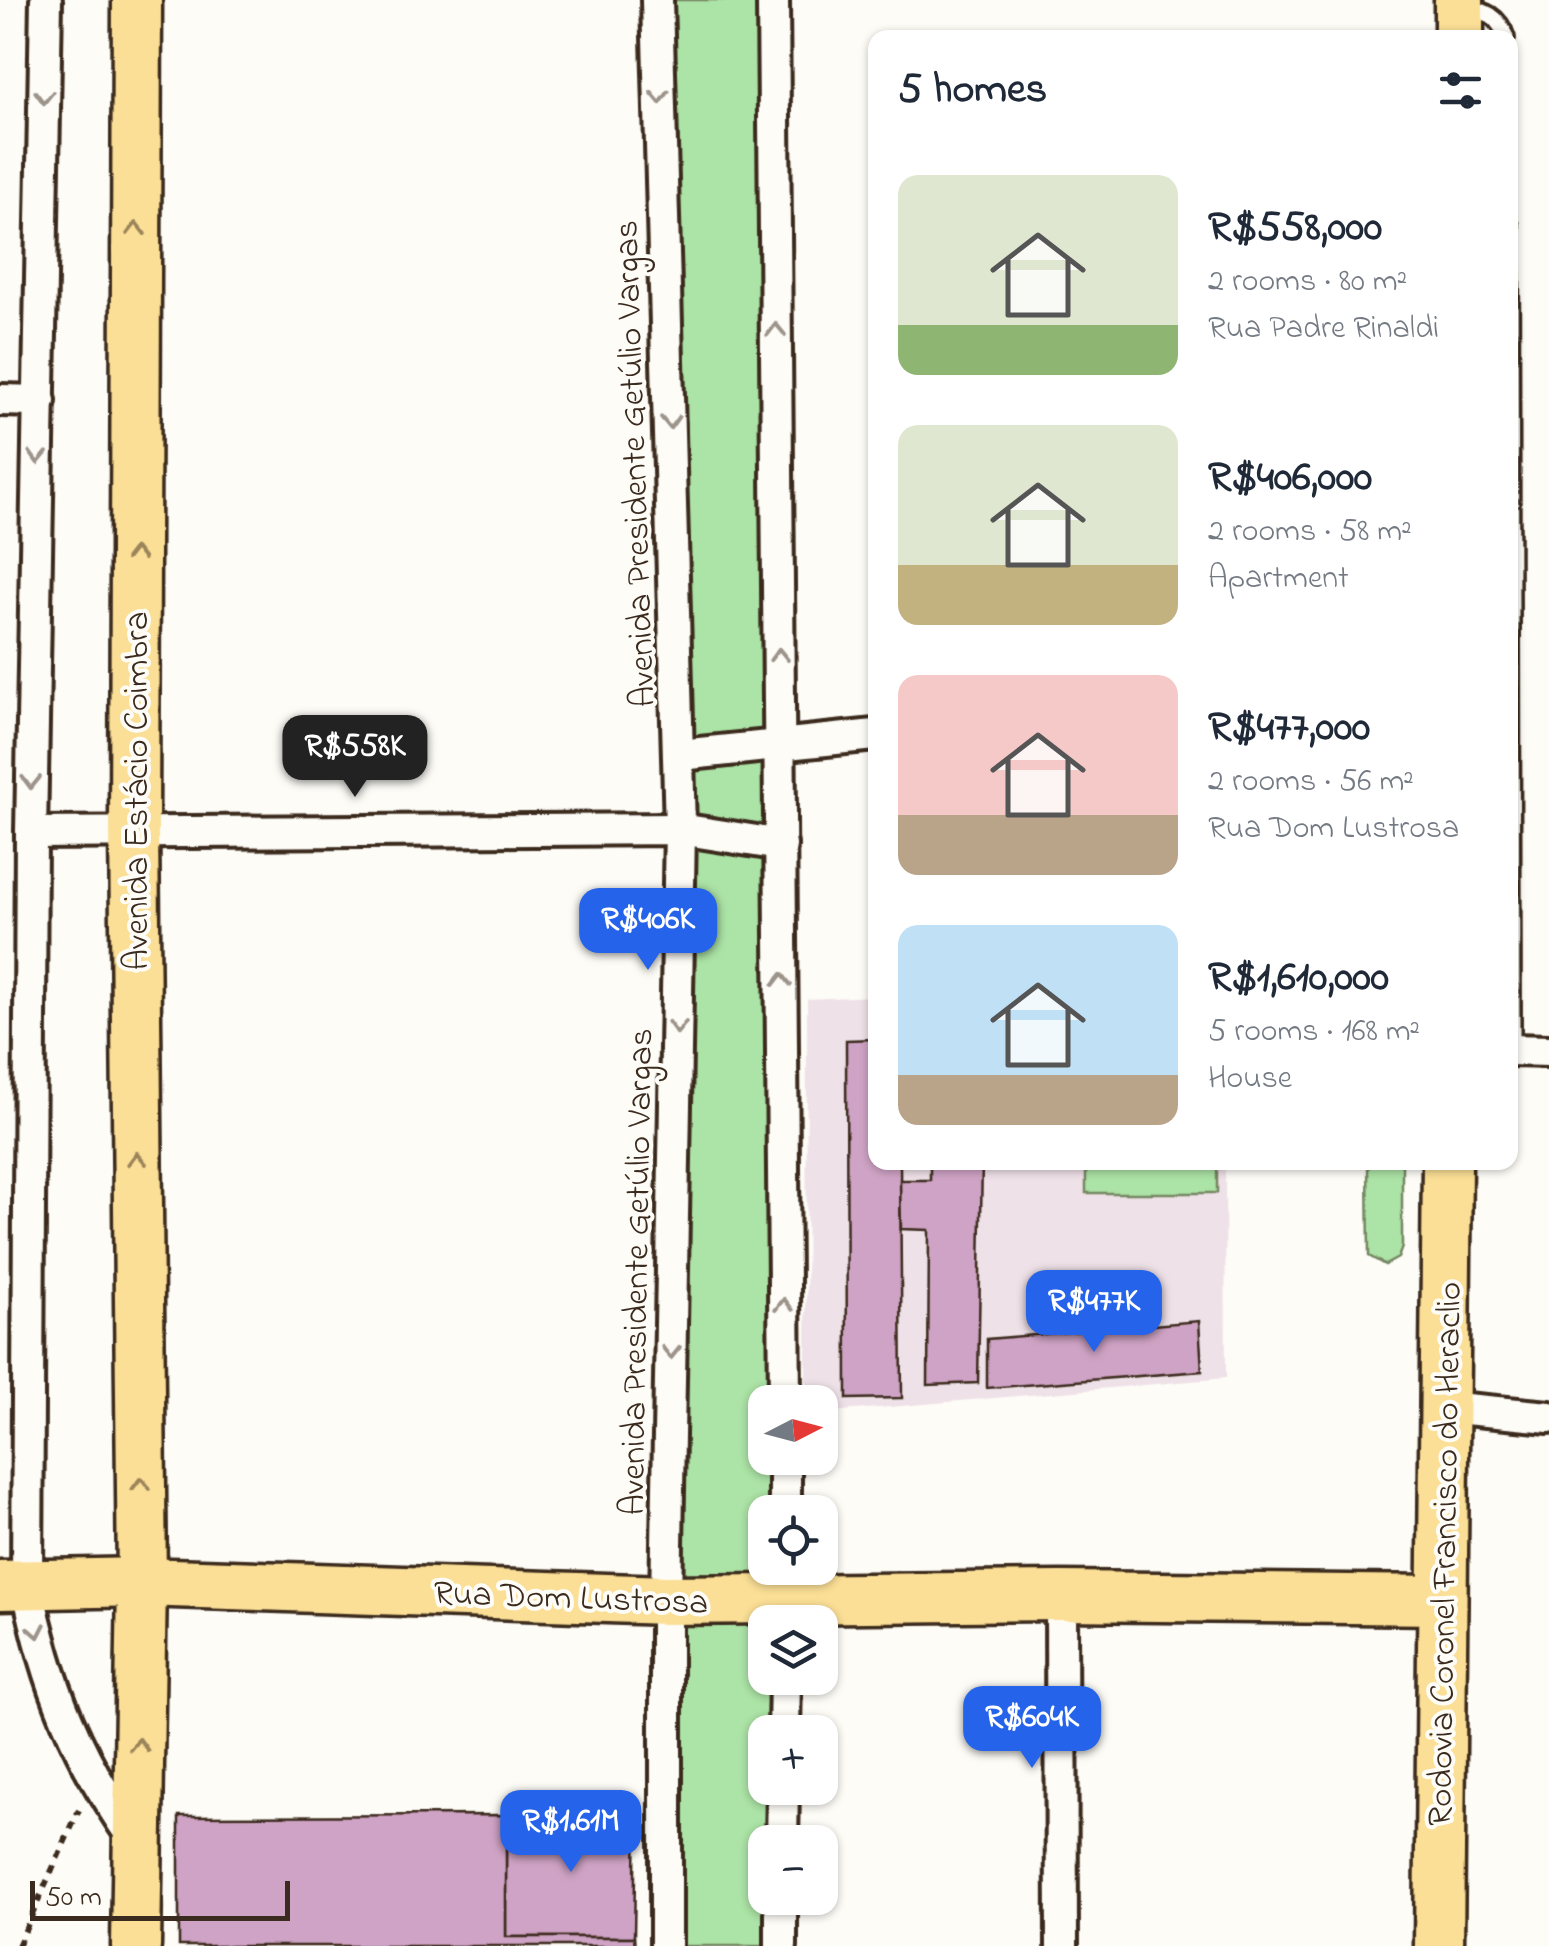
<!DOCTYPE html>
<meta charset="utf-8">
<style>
body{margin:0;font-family:"Indie Flower",sans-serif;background:#f6f6f7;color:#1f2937;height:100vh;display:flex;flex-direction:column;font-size:38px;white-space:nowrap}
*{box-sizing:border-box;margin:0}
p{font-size:32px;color:#747a83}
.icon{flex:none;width:55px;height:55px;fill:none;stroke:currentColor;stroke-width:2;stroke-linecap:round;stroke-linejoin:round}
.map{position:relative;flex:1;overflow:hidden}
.panel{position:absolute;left:868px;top:30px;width:650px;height:1140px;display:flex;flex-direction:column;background:#fff;border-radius:20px;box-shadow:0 2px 8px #0004}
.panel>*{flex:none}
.needle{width:65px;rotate:84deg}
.fabs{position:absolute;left:748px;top:1385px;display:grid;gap:20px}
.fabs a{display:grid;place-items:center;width:90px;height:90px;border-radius:20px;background:#fff;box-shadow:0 2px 8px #0004;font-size:50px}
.scale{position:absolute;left:30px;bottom:25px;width:260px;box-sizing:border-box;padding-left:10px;border:5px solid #3b2a1e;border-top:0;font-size:28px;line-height:35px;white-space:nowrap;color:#3b2a1e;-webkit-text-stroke:8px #fdfcf7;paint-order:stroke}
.price{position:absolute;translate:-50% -85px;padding:0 22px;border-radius:20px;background:#2563eb;color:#fff;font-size:32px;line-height:65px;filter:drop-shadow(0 2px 5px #0008)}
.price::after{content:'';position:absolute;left:50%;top:60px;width:30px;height:22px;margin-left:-15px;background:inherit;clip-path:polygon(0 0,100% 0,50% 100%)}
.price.selected{background:#222;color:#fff}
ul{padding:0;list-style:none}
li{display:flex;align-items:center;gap:30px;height:250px;padding:0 30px}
li span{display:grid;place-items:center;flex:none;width:280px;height:200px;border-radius:20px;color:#555}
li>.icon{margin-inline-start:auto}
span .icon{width:120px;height:120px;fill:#fffc;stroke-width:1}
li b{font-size:42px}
h2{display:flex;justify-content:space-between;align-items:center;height:120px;padding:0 30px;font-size:42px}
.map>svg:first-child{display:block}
.built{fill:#efe1e8}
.green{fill:#ace3a6;stroke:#748662;stroke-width:2.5}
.building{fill:#cfa3c5;stroke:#3b2a1e;stroke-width:2.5}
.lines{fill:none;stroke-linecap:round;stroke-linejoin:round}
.service-casing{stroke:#3b2a1e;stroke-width:22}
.minor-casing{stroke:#3b2a1e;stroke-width:38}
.primary-casing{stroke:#3b2a1e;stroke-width:55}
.path{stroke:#3b2a1e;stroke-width:6;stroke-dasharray:8 8;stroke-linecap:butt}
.service{stroke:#fdfcf7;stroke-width:15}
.minor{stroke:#fdfcf7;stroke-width:30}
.primary{stroke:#fbdf96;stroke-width:48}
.oneway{stroke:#9c938a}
.oneway2{stroke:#9b845a}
.labels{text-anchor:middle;stroke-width:8;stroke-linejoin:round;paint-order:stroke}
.street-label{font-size:35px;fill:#3b2a1e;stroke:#fdfcf7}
</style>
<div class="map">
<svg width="1549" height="1946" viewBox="0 0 1549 1946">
<rect width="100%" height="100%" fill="#fdfcf7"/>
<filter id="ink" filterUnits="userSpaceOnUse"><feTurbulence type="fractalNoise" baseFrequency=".01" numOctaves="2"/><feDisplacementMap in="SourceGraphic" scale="20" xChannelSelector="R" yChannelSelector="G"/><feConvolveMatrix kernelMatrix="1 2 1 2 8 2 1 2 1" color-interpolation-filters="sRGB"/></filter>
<g filter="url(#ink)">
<polygon class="built" points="875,996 875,1162 1225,1163 1226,1378 820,1413 820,1402 806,1402 807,999"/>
<g class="green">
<polygon points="660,0 773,0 797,848 788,1402 765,1402 765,1458 787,1458 786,1512 765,1512 765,1568 785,1568 784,1606 669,1599 687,825"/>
<rect x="1086" y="1163" width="131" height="30"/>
<polygon points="1368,1163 1402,1163 1402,1247 1398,1258 1385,1265 1369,1256"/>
<polygon points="669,1605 765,1622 765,1678 782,1678 781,1732 765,1732 765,1788 781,1788 780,1842 765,1842 765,1898 779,1898 779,1946 668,1946"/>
</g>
<g class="building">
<polygon points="875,1039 875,1162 900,1162 902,1398 847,1399 846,1040"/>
<polygon points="930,1162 982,1162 978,1383 928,1385 929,1230 901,1229 900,1180 930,1180"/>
<polygon points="1199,1321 1202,1371 987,1388 987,1339"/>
<polygon points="636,1813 634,1937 506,1937 506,1815"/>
<polygon points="506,1815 506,1937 634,1937 635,1946 179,1946 179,1816"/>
</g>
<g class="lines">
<g class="service-casing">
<g id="service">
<path d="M1463 6C1485 11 1499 15 1506 38"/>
<polyline points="1510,226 1512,1050"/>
</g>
</g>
<g class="minor-casing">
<g id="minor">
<path d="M46 0 31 833 27 1584C47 1685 77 1758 136 1842"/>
<polyline points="657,0 680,829 666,1600 666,1946"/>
<polyline points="773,0 785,1402"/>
<polyline points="0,400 40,401"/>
<polyline points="680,755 875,735"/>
<polyline points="31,833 680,829 781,845"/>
<polyline points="1510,1050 1549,1051"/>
<polyline points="1445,1407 1549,1417"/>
<polyline points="785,1458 785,1512"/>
<polyline points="786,1568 786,1615"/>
<polyline points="1061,1596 1062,1946"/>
<polyline points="784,1732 785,1678"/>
<polyline points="782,1842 783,1788"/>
<polyline points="781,1946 781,1898"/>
</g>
</g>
<g class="primary-casing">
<g id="primary">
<polyline points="1459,38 1459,0"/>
<polyline points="0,1585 142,1582 666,1600 1061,1596 1442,1600"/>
<polyline points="136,1946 142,1582 134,831 137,0"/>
<polyline points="1439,1946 1447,1162"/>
</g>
</g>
<polyline class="path" points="18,1946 79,1810"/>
<use href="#service" class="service"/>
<use href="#minor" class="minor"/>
<use href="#primary" class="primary"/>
</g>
<defs><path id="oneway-chevron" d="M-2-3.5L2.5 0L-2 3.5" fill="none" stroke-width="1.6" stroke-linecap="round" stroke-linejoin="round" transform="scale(2.5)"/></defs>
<g class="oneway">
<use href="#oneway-chevron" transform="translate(44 97) rotate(91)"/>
<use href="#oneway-chevron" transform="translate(660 97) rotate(88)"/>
<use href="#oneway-chevron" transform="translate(776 330) rotate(-91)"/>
<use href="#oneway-chevron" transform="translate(670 422) rotate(88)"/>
<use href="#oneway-chevron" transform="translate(38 457) rotate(92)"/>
<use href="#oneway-chevron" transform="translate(779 655) rotate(-91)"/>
<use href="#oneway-chevron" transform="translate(31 782) rotate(91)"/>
<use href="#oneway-chevron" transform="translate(782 980) rotate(-90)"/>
<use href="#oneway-chevron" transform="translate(677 1027) rotate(91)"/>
<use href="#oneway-chevron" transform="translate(784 1305) rotate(-90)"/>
<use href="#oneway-chevron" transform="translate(671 1352) rotate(91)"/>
<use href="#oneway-chevron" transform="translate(37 1631) rotate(79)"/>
</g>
<g class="oneway2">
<use href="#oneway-chevron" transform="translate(136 229) rotate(-90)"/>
<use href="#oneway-chevron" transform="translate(135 554) rotate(-90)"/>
<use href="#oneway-chevron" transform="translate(137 1159) rotate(-91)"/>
<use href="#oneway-chevron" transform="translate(141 1484) rotate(-91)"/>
<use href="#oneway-chevron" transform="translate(139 1745) rotate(-88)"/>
</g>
</g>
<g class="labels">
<g class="street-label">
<text transform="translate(633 464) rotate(-92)" y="12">Avenida Presidente Getúlio Vargas</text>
<text transform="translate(135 791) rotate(-90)" y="12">Avenida Estácio Coimbra</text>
<text transform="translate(635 1272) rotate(-89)" y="12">Avenida Presidente Getúlio Vargas</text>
<text transform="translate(1443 1554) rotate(-89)" y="12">Rodovia Coronel Francisco do Heraclio</text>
<text transform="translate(571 1596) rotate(2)" y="12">Rua Dom Lustrosa</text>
</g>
</g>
</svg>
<div class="fabs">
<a><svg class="needle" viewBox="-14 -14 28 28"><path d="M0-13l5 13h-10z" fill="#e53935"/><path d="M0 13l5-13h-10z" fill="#747a83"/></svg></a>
<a><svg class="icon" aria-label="locate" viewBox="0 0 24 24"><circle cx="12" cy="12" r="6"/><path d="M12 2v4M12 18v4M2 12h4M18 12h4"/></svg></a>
<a><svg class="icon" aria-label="layers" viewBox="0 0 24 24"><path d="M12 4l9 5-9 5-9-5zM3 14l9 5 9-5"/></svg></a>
<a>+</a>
<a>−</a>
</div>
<div class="scale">50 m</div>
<b class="price selected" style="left:355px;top:800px">R$558K</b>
<b class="price" style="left:648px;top:973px">R$406K</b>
<b class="price" style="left:1094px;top:1355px">R$477K</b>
<b class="price" style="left:1032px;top:1771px">R$604K</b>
<b class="price" style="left:571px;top:1875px">R$1.61M</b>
<section class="panel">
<h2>5 homes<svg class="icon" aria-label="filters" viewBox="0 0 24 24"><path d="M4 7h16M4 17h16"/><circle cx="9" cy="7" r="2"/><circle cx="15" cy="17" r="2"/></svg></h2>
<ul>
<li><span style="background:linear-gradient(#dfe7d0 75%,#8fb573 0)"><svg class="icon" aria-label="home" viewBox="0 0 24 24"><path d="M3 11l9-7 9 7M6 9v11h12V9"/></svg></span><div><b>R$558,000</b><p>2 rooms · 80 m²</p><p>Rua Padre Rinaldi</p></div></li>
<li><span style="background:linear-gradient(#dfe7d0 70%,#c2b280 0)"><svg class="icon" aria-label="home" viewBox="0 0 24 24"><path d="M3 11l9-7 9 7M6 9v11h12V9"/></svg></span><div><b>R$406,000</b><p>2 rooms · 58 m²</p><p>Apartment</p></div></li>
<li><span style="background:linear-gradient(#f6c9c9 70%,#b9a48a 0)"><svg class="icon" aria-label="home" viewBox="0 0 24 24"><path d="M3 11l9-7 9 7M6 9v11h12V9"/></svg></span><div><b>R$477,000</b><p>2 rooms · 56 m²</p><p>Rua Dom Lustrosa</p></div></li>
<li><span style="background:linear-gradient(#bfe0f5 75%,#b9a48a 0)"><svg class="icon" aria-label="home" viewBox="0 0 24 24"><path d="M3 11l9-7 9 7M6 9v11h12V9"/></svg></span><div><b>R$1,610,000</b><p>5 rooms · 168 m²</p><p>House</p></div></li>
</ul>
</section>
</div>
